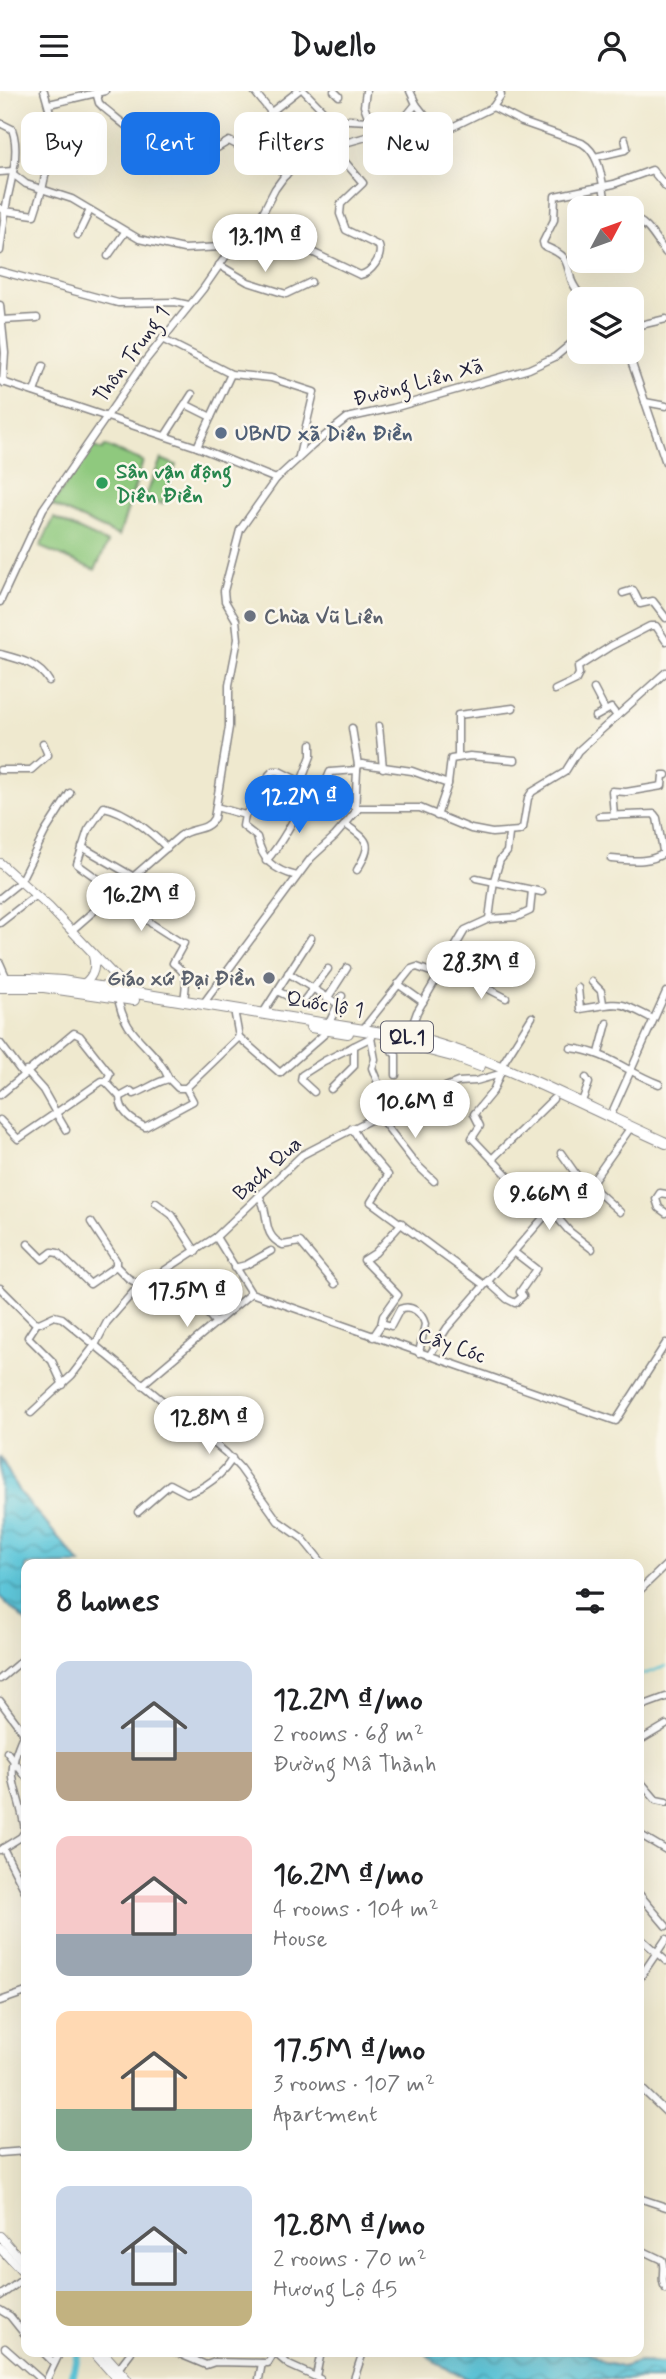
<!DOCTYPE html>
<meta charset="utf-8">
<style>
body{margin:0;font-family:Mynerve,sans-serif;background:#f6f6f6;color:#202124;height:100vh;display:flex;flex-direction:column;font-size:26px;white-space:nowrap}
*{box-sizing:border-box;margin:0}
p{font-size:23px;color:#757577}
.icon{flex:none;width:38px;height:38px;fill:none;stroke:currentColor;stroke-width:2;stroke-linecap:round;stroke-linejoin:round}
.map{position:relative;flex:1;overflow:hidden}
.panel{position:absolute;left:21px;top:1468px;width:623px;height:798px;display:flex;flex-direction:column;background:#fff;border-radius:14px;box-shadow:0 7px 28px #0002}
.panel>*{flex:none}
.hud{position:absolute;left:21px;top:21px;width:625px;height:63px;display:flex;gap:14px}
.needle{width:46px;rotate:49deg}
.controls{position:absolute;left:567px;top:105px;display:grid;gap:14px}
.controls a{display:grid;place-items:center;width:77px;height:77px;border-radius:14px;background:#fff;box-shadow:0 7px 28px #0002;font-size:35px}
.price{position:absolute;translate:-50% -60px;padding:0 16px;border-radius:24px;background:#fff;color:#222;font-size:23px;line-height:46px;filter:drop-shadow(0 2px 4px #0008)}
.price::after{content:'';position:absolute;left:50%;top:42px;width:21px;height:16px;margin-left:-10px;background:inherit;clip-path:polygon(0 0,100% 0,50% 100%)}
.price.current{background:#1a73e8;color:#fff}
ul{padding:0;list-style:none}
li{display:flex;align-items:center;gap:21px;height:175px;padding:0 35px}
li span{display:grid;place-items:center;flex:none;width:196px;height:140px;border-radius:14px;color:#555}
li>.icon{margin-inline-start:auto}
span .icon{width:84px;height:84px;fill:#fffc;stroke-width:1}
li b{font-size:30px}
h2{display:flex;justify-content:space-between;align-items:center;height:84px;padding:0 35px;font-size:30px}
.tag{padding:0 24px;border-radius:14px;background:#fff;box-shadow:0 7px 28px #0002;font-size:24px;line-height:63px}
.tag.current{background:#1a73e8;color:#fff}
header{display:flex;justify-content:space-between;align-items:center;height:91px;padding:0 35px;background:#fff;font-size:32px;font-weight:800}
.map>svg:first-child{display:block}
.pitch{fill:#8fc97e;stroke:#58765c;stroke-width:2}
.water{fill:url(#water-waves);stroke:#40758b;stroke-width:2}
.lines{fill:none;stroke-linecap:round;stroke-linejoin:round}
.stream{stroke:#5fc8db;stroke-width:2}
.river{stroke:#5fc8db;stroke-width:8}
.minor-casing{stroke:#888685;stroke-width:9}
.major-casing{stroke:#888685;stroke-width:10}
.highway-casing{stroke:#888685;stroke-width:12}
.minor{stroke:#fff;stroke-width:6}
.major{stroke:#fff;stroke-width:8}
.highway{stroke:#fff;stroke-width:10}
.service-dot{fill:#5c6f8a;stroke:#fbf7ec;stroke-width:2.5}
.leisure-dot{fill:#2e9e5b;stroke:#fbf7ec;stroke-width:2.5}
.worship-dot{fill:#6b7280;stroke:#fbf7ec;stroke-width:2.5}
.labels{text-anchor:middle;stroke-width:5;stroke-linejoin:round;paint-order:stroke}
.shield{fill:#fbf7ec;stroke:#636270;stroke-width:2}
.shield-label{font-size:19px;font-weight:bold;fill:#22223b}
.street-label{font-size:21px;fill:#22223b;stroke:#fbf7ec}
.service-label{font-size:21px;font-weight:bold;fill:#4e5e75;stroke:#fbf7ec;text-anchor:start}
.leisure-label{font-size:21px;font-weight:bold;fill:#27864d;stroke:#fbf7ec;text-anchor:start}
.worship-label{font-size:21px;font-weight:bold;fill:#5b616d;stroke:#fbf7ec;text-anchor:start}
</style>
<header><svg class="icon" aria-label="menu" viewBox="0 0 24 24"><path d="M4 6h16M4 12h16M4 18h16"/></svg>Dwello<svg class="icon" aria-label="person" viewBox="0 0 24 24"><circle cx="12" cy="8" r="4"/><path d="M4 21q1-7 8-7t8 7"/></svg></header>
<div class="map">
<svg width="666" height="2288" viewBox="0 0 666 2288">
<defs>
<pattern id="water-waves" width="16" height="10" patternUnits="userSpaceOnUse" patternTransform="scale(1.75)"><rect width="16" height="10" fill="#5fc8db"/><path d="M0 5q4-4 8 0t8 0" fill="none" stroke="#4ea2b3"/></pattern>
</defs>
<rect width="100%" height="100%" fill="#fbf7ec"/>
<filter id="ink" filterUnits="userSpaceOnUse"><feTurbulence type="fractalNoise" baseFrequency=".0143" numOctaves="2"/><feDisplacementMap in="SourceGraphic" scale="14" xChannelSelector="R" yChannelSelector="G"/><feConvolveMatrix kernelMatrix="1 2 1 2 8 2 1 2 1" color-interpolation-filters="sRGB"/></filter>
<filter id="wash" filterUnits="userSpaceOnUse"><feTurbulence type="fractalNoise" baseFrequency=".00686" numOctaves="4" result="noise"/><feDisplacementMap in="SourceGraphic" scale="28" xChannelSelector="R" yChannelSelector="G"/><feGaussianBlur stdDeviation="1.57" result="paint"/><feColorMatrix in="noise" values="0 0 0 0 0 0 0 0 0 0 0 0 0 0 0 0 0 1.4 0 .05"/><feComposite in="paint" operator="in"/></filter>
<g filter="url(#wash)">
<rect width="100%" height="100%" fill="#efe9cf"/>
<g class="pitch">
<polygon points="92,355 102,359 105,355 143,370 119,445 52,414"/>
<polygon points="161,368 176,374 162,413 145,407"/>
<polygon points="54,427 108,452 95,479 40,456"/>
</g>
<g class="water">
<polygon points="0,1365 19,1401 81,1473 26,1474 26,1531 0,1506"/>
<polygon points="424,2261 589,2261 605,2272 623,2276 638,2271 666,2272 666,2288 467,2288 436,2272"/>
</g>
<g class="lines">
<polyline class="stream" points="639,1585 666,1575"/>
<polyline class="river" points="72,2288 78,2261"/>
</g>
</g>
<g filter="url(#ink)">
<g class="lines">
<g class="minor-casing">
<g id="minor">
<polyline points="254,0 305,63"/>
<polyline points="304,0 331,28 369,30"/>
<polyline points="334,0 339,5"/>
<polyline points="366,0 364,15 375,44"/>
<path d="M96 1 99 12 104 17C116 26 147 55 159 54L164 40 214 59 229 50C249 60 268 70 286 84"/>
<polyline points="49,13 105,0"/>
<path d="M416 13 437 40 448 38 493 16 522 31 582 52C603 64 602 97 607 117"/>
<polyline points="493,16 501,4 500,0"/>
<polyline points="270,22 298,0"/>
<path d="M0 32 12 38C21 62 10 92 6 115 4 130 2 145 0 160"/>
<polyline points="595,66 625,59 627,57 625,48"/>
<polyline points="0,81 13,80"/>
<polyline points="13,83 26,93 72,108 139,148 184,158 221,156 230,159"/>
<polyline points="0,117 5,120 34,124 42,99 55,39 44,0"/>
<path d="M632 128C647 129 657 151 666 162"/>
<path d="M259 129 289 150 360 184C371 182 383 166 379 155L346 139 340 123 341 113 363 92 340 65 336 54"/>
<polyline points="78,144 90,119"/>
<polyline points="108,165 125,141"/>
<polyline points="219,174 248,191 286,203 311,191"/>
<polyline points="0,180 118,212 175,211 189,214"/>
<path d="M583 208C579 202 573 195 571 188 566 167 566 164 544 155L543 151 554 129 555 105 614 93 652 79 666 96"/>
<polyline points="0,214 5,262 3,292"/>
<polyline points="2,229 37,227"/>
<polyline points="632,236 666,228"/>
<polyline points="162,248 231,283 271,287 314,301 299,365"/>
<polyline points="628,261 666,372"/>
<polyline points="0,290 197,356 276,388 312,355 347,327 393,317 529,278 555,266 579,246"/>
<polyline points="34,301 43,275"/>
<polyline points="645,311 666,315"/>
<polyline points="185,313 211,326"/>
<polyline points="165,345 192,303"/>
<polyline points="197,356 231,283"/>
<polyline points="623,502 633,499 640,513 653,510 666,527"/>
<polyline points="0,511 43,418 145,270 203,198 230,159 259,129 275,98 283,87 305,63 388,40 398,35 416,13 410,0"/>
<path d="M0 563C19 568 38 572 49 590"/>
<polyline points="594,598 605,619"/>
<polyline points="555,599 576,589 579,583 578,576 611,555 650,535 656,535 666,550"/>
<polyline points="595,626 611,617 617,625"/>
<polyline points="379,635 383,677"/>
<polyline points="352,637 358,674"/>
<polyline points="458,666 458,624 513,617"/>
<polyline points="0,679 31,679 48,664 43,652"/>
<polyline points="357,679 330,681 322,700 323,702 357,716"/>
<polyline points="448,693 451,668 470,665 515,669"/>
<polyline points="216,716 245,724"/>
<polyline points="355,722 357,679 358,674 362,673 412,680 448,693 437,725"/>
<polyline points="245,724 265,701 269,684 273,680 279,680 301,691 311,665 311,653"/>
<path d="M245 724 243 735 257 746C262 769 273 779 297 785"/>
<polyline points="614,724 612,700 626,701 662,695 663,684 666,684"/>
<polyline points="599,725 654,723 657,727 663,760 666,762"/>
<path d="M345 733C368 750 374 751 357 779"/>
<polyline points="82,756 134,786"/>
<path d="M167 757C152 742 126 720 104 716L88 739 77 773 120 804 152 833 180 851"/>
<path d="M611 768C629 769 648 773 664 762"/>
<path d="M266 770C277 758 301 721 301 707"/>
<polyline points="476,787 542,801"/>
<polyline points="0,807 20,791 45,741 70,702"/>
<polyline points="489,828 494,789 500,769 507,761 509,743"/>
<polyline points="0,832 36,804"/>
<path d="M71 840 180 745C191 736 207 741 214 727L229 636V594L238 548 236 529 225 510 224 500 240 439 276 388"/>
<polyline points="0,872 7,888"/>
<polyline points="288,882 338,913"/>
<polyline points="469,888 506,907"/>
<polyline points="592,891 601,900 603,912"/>
<polyline points="398,893 423,911"/>
<path d="M578 897 580 918C622 912 615 908 653 928"/>
<polyline points="277,900 302,912 328,878"/>
<path d="M118 906C124 948 155 954 169 988"/>
<polyline points="327,908 347,877"/>
<path d="M184 910C186 891 190 884 173 872L184 852"/>
<polyline points="203,913 311,767 335,745 359,717 420,717 471,738 492,742 519,740 523,737 528,707 532,701 565,681 578,660 666,581"/>
<polyline points="263,922 311,847"/>
<polyline points="329,932 342,905"/>
<polyline points="363,938 411,878 417,876 458,891 468,891 476,877 495,886"/>
<polyline points="239,946 280,982 329,939"/>
<polyline points="408,946 417,921 465,839 489,828 517,826 530,820 532,799"/>
<polyline points="371,947 375,968 372,977 378,992"/>
<polyline points="394,950 392,960 396,964 396,984"/>
<polyline points="0,952 23,983"/>
<path d="M571 957C607 961 627 981 659 993"/>
<polyline points="599,962 607,932"/>
<polyline points="500,977 532,926"/>
<path d="M26 980 43 999 56 1022 102 990 106 991 120 1006 131 1000 134 1003C146 999 157 990 169 988L178 997H186L239 946 235 924"/>
<polyline points="331,998 354,975 354,955"/>
<polyline points="314,1001 301,989 302,984 324,970 372,946"/>
<polyline points="0,1004 74,942 80,945 110,983 106,991"/>
<path d="M120 1006C120 1022 133 1030 145 1036L193 1010 186 997"/>
<polyline points="581,1013 589,992 586,987"/>
<polyline points="378,1024 415,1072 434,1090"/>
<polyline points="610,1026 666,901"/>
<polyline points="0,1029 18,1048 56,1022 66,1039"/>
<polyline points="352,1037 363,1055 388,1084 371,1111 484,1194"/>
<polyline points="561,1062 585,1096"/>
<polyline points="492,1068 472,1047 480,1035 474,1023 493,1000 500,983"/>
<polyline points="590,1094 620,1121"/>
<polyline points="666,1103 660,1102 656,1108 659,1117 666,1122"/>
<path d="M259 1105C271 1122 260 1144 283 1154L300 1151 335 1193"/>
<polyline points="156,1112 172,1124 196,1161"/>
<polyline points="544,1123 556,1125 582,1098 590,1094 631,1036"/>
<polyline points="556,1125 569,1140 592,1158"/>
<polyline points="91,1131 116,1169 116,1175 128,1187 140,1194"/>
<polyline points="216,1146 251,1202 616,1330 666,1252"/>
<polyline points="28,1153 43,1168 52,1161 58,1162 90,1193 116,1175"/>
<polyline points="234,1177 246,1174 271,1160"/>
<polyline points="153,1186 178,1215"/>
<polyline points="487,1190 507,1208 515,1212 523,1205 520,1201 536,1178 514,1161"/>
<polyline points="0,1197 34,1231 39,1232 54,1225 62,1227 226,1362 240,1377 278,1430 302,1447 324,1474"/>
<polyline points="194,1208 216,1232"/>
<polyline points="37,1232 28,1246 52,1270 63,1294"/>
<path d="M382 1232 391 1235 400 1218C412 1213 422 1222 425 1233L419 1262"/>
<polyline points="373,1246 381,1234 383,1225 398,1204 364,1169 375,1162 402,1132"/>
<polyline points="429,1265 447,1237 544,1126 544,1123 492,1068 553,1008"/>
<polyline points="142,1294 251,1202"/>
<polyline points="31,1322 72,1284 95,1254 107,1231 136,1198 216,1146 302,1064 395,1016 458,991 476,990 500,983"/>
<path d="M138 1421 170 1393 187 1402C203 1399 225 1382 232 1367"/>
<polyline points="639,1500 666,1474"/>
<polyline points="0,1588 26,1566"/>
<polyline points="0,1610 23,1641"/>
<polyline points="639,1616 666,1606"/>
<polyline points="639,1650 666,1634"/>
<polyline points="7,1661 26,1686"/>
<polyline points="639,1689 656,1709 666,1711"/>
<polyline points="639,1743 666,1759"/>
<polyline points="3,1757 26,1802"/>
<path d="M0 1759 21 1746 25 1740C19 1691 0 1691 26 1638"/>
<polyline points="639,1803 666,1835"/>
<polyline points="639,1846 666,1870"/>
<polyline points="639,1888 666,1848"/>
<polyline points="0,1910 26,1901"/>
<polyline points="639,1995 666,2021"/>
<polyline points="0,2062 26,2060"/>
<polyline points="639,2107 666,2116"/>
<path d="M639 2158 662 2169C666 2179 659 2189 666 2198"/>
<polyline points="0,2205 26,2186"/>
<polyline points="0,2219 10,2225 26,2245"/>
<polyline points="5,2257 40,2288"/>
<polyline points="43,2261 54,2272"/>
<polyline points="175,2261 206,2274 215,2271 268,2272 274,2262"/>
<polyline points="274,2261 289,2274 320,2288"/>
<polyline points="118,2278 131,2261"/>
<polyline points="316,2285 321,2261"/>
<polyline points="47,2288 60,2261"/>
<polyline points="259,2288 262,2272"/>
<polyline points="354,2288 363,2261"/>
</g>
</g>
<g class="major-casing">
<g id="major">
<polyline points="0,772 49,816 131,902"/>
<path d="M80 895C91 889 97 879 93 865"/>
<polyline points="0,2145 26,2174"/>
<polyline points="0,2157 26,2185"/>
<polyline points="93,2261 117,2288"/>
<polyline points="103,2261 127,2288"/>
</g>
</g>
<g class="highway-casing">
<g id="highway">
<path d="M0 888H31L62 890 419 948C503 970 587 1017 666 1052"/>
<polyline points="0,896 44,896 134,909"/>
<polyline points="311,936 348,942"/>
<polyline points="387,948 456,966 480,975"/>
</g>
</g>
<use href="#minor" class="minor"/>
<use href="#major" class="major"/>
<use href="#highway" class="highway"/>
</g>
</g>
<circle class="service-dot" cx="221" cy="342" r="7"/>
<circle class="leisure-dot" cx="102" cy="392" r="7"/>
<g class="worship-dot">
<circle cx="250" cy="525" r="7"/>
<circle cx="269" cy="887" r="7"/>
</g>
<g class="labels">
<rect class="shield" x="381" y="930.5" width="52" height="31" rx="5"/>
<g class="shield-label">
<text x="407" y="953">QL.1</text>
</g>
<g class="street-label">
<text transform="translate(131 263) rotate(-54)" y="7">Thôn Trung 1</text>
<text transform="translate(418 291) rotate(-15)" y="7">Đường Liên Xã</text>
<text transform="translate(325 913) rotate(9)" y="7">Quốc lộ 1</text>
<text transform="translate(267 1077) rotate(-42)" y="7">Bạch Qua</text>
<text transform="translate(452 1254) rotate(19)" y="7">Cây Cóc</text>
</g>
<g class="service-label">
<text x="235" y="349">UBND xã Diên Điền</text>
</g>
<g class="leisure-label">
<text x="116" y="387">Sân vận động<tspan x="116" dy="24">Diên Điền</tspan></text>
</g>
<g class="worship-label">
<text x="264" y="532">Chùa Vũ Liên</text>
<text x="255" y="894" text-anchor="end">Giáo xứ Đại Điền</text>
</g>
</g>
</svg>
<div class="controls">
<a><svg class="needle" viewBox="-14 -14 28 28"><path d="M0-13l5 13h-10z" fill="#e53935"/><path d="M0 13l5-13h-10z" fill="#757577"/></svg></a>
<a><svg class="icon" aria-label="layers" viewBox="0 0 24 24"><path d="M12 4l9 5-9 5-9-5zM3 14l9 5 9-5"/></svg></a>
</div>
<b class="price" style="left:265px;top:183px">13.1M ₫</b>
<b class="price current" style="left:299px;top:744px">12.2M ₫</b>
<b class="price" style="left:141px;top:842px">16.2M ₫</b>
<b class="price" style="left:481px;top:910px">28.3M ₫</b>
<b class="price" style="left:415px;top:1049px">10.6M ₫</b>
<b class="price" style="left:549px;top:1141px">9.66M ₫</b>
<b class="price" style="left:187px;top:1238px">17.5M ₫</b>
<b class="price" style="left:209px;top:1365px">12.8M ₫</b>
<div class="hud">
<a class="tag">Buy</a>
<a class="tag current">Rent</a>
<a class="tag">Filters</a>
<a class="tag">New</a>
</div>
<section class="panel">
<h2>8 homes<svg class="icon" aria-label="filters" viewBox="0 0 24 24"><path d="M4 7h16M4 17h16"/><circle cx="9" cy="7" r="2"/><circle cx="15" cy="17" r="2"/></svg></h2>
<ul>
<li><span style="background:linear-gradient(#c9d6e8 65%,#b9a48a 0)"><svg class="icon" aria-label="home" viewBox="0 0 24 24"><path d="M3 11l9-7 9 7M6 9v11h12V9"/></svg></span><div><b>12.2M ₫/mo</b><p>2 rooms · 68 m²</p><p>Đường Mâ Thành</p></div></li>
<li><span style="background:linear-gradient(#f6c9c9 70%,#9aa5b1 0)"><svg class="icon" aria-label="home" viewBox="0 0 24 24"><path d="M3 11l9-7 9 7M6 9v11h12V9"/></svg></span><div><b>16.2M ₫/mo</b><p>4 rooms · 104 m²</p><p>House</p></div></li>
<li><span style="background:linear-gradient(#ffd9b3 70%,#7fa58c 0)"><svg class="icon" aria-label="home" viewBox="0 0 24 24"><path d="M3 11l9-7 9 7M6 9v11h12V9"/></svg></span><div><b>17.5M ₫/mo</b><p>3 rooms · 107 m²</p><p>Apartment</p></div></li>
<li><span style="background:linear-gradient(#c9d6e8 75%,#c2b280 0)"><svg class="icon" aria-label="home" viewBox="0 0 24 24"><path d="M3 11l9-7 9 7M6 9v11h12V9"/></svg></span><div><b>12.8M ₫/mo</b><p>2 rooms · 70 m²</p><p>Hương Lộ 45</p></div></li>
</ul>
</section>
</div>
